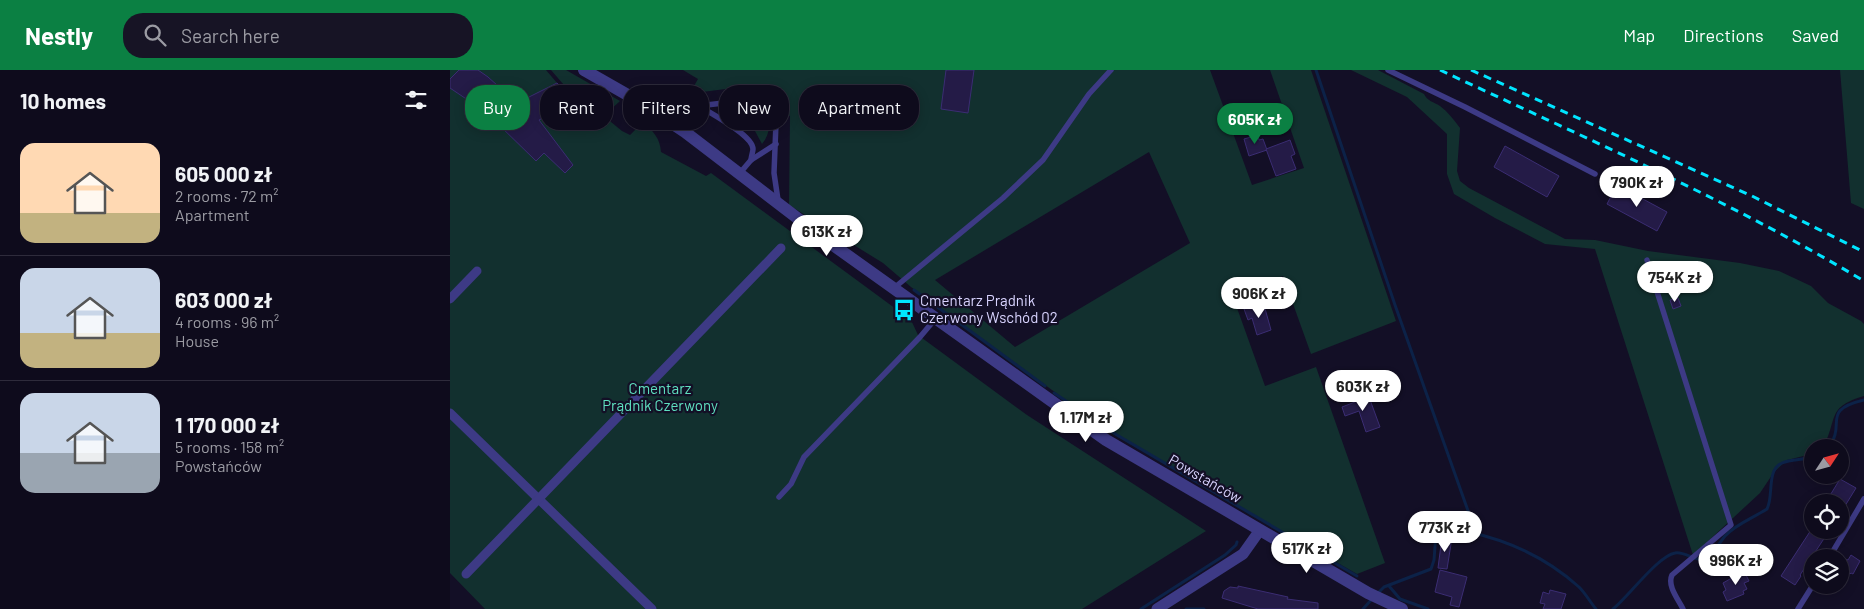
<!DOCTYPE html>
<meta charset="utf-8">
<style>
body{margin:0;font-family:Barlow,sans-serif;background:#171425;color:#f1f3f6;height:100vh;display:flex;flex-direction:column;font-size:19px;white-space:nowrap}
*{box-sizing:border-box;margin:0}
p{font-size:16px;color:#9b9ba3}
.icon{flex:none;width:28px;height:28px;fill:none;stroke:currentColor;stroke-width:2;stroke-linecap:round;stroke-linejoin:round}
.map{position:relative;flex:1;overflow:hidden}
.sheet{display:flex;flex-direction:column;background:#0e0b1c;width:450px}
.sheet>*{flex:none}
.hud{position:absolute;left:15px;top:15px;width:475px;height:45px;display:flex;gap:10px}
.needle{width:32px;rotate:54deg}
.tools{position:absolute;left:1354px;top:369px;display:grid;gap:10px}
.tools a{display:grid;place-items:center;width:45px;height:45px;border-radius:50%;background:#0e0b1c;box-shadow:0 2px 12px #0003,0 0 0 1px #2e2b3b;font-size:25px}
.price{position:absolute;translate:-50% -42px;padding:0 11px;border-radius:18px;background:#fff;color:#222;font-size:16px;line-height:32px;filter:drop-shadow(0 1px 2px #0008)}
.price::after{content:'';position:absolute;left:50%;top:30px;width:15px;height:11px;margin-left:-8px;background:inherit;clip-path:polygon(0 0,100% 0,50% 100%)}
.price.current{background:#0b8043;color:#fff}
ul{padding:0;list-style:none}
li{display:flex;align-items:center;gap:15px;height:125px;padding:0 20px}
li+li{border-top:1px solid #2e2b3b}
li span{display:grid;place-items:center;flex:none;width:140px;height:100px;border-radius:15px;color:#555}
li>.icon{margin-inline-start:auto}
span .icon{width:60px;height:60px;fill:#fffc;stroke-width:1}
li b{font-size:21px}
h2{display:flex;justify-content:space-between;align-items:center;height:60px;padding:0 20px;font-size:21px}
.chip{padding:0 18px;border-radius:20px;background:#0e0b1c;box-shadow:0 2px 12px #0003,0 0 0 1px #2e2b3b;font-size:18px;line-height:45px}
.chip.current{background:#0b8043;color:#fff}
header{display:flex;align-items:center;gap:30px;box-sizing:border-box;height:70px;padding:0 25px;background:#0b8043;color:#fff}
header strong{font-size:24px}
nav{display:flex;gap:28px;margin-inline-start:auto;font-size:18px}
.search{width:350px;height:45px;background:#171425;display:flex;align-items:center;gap:12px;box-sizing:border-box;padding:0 18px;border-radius:20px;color:#9b9ba3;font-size:19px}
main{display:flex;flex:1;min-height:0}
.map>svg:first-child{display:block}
.green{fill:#12302f;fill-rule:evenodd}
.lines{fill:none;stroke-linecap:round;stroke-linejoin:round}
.stream{stroke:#0c2248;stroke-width:3}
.building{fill:#241b47;stroke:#3b2d73}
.service{stroke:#3d3a85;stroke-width:5.5}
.pedestrian{stroke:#3d3a85;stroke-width:9}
.minor{stroke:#3d3a85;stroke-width:11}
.tertiary{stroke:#3d3a85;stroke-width:12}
.rail{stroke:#00e5ff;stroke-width:3;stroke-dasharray:8 6;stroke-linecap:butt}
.labels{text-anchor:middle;stroke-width:4.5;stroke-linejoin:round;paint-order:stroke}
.poi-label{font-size:15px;fill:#d9d4ff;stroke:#130f26;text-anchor:start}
.park-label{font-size:15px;fill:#5fe0c0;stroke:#130f26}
.street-label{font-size:15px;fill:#d9d4ff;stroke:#130f26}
</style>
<header>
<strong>Nestly</strong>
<div class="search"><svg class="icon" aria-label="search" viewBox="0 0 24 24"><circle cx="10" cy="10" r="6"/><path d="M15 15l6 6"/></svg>Search here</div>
<nav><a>Map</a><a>Directions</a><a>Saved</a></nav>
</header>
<main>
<section class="sheet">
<h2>10 homes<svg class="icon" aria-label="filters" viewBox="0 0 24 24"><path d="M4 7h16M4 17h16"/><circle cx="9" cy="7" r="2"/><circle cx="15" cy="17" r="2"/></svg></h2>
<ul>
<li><span style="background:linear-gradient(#ffd9b3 70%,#c2b280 0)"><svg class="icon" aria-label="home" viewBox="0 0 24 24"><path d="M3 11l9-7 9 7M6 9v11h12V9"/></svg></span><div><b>605 000 zł</b><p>2 rooms · 72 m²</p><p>Apartment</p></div></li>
<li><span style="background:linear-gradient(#c9d6e8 65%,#c2b280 0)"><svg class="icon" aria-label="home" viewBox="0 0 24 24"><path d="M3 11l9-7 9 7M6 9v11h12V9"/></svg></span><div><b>603 000 zł</b><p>4 rooms · 96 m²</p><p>House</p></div></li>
<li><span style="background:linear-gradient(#c9d6e8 60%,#9aa5b1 0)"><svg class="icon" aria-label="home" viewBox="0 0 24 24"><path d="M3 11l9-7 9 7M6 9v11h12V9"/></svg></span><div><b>1 170 000 zł</b><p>5 rooms · 158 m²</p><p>Powstańców</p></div></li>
</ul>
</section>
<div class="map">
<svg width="1414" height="539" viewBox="0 0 1414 539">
<rect width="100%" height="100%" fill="#130f26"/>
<g class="green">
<path d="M0 0H96L119 27 150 43 172 61 180 65 192 53C203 60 210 68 211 82L256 106 261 103 461 250 468 265 577 345 756 461 632 539H35L0 503Z"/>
<polygon points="101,0 116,0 170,31 158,42 120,22"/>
<path d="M233 0H760L802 115 854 98 820 0H861L946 251 861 284 833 206 782 224 815 316 866 297 935 493 907 504 661 363 461 217 433 193 339 135 340 46 335 45C330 31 322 25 310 17L300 20 299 16 252 22 244 16 248 9ZM699 82 740 173 565 277 485 210Z"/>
<path d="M901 0H928L974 24C977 31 984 32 990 36 998 42 1004 50 1010 58L1007 101 1010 111 1019 118 1115 169 1145 170 1198 181 1290 193 1329 201 1361 216 1378 233 1411 251 1414 254V326C1377 337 1388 347 1374 376L1362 378V384L1337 390 1324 402 1310 423 1243 485 1145 179 1095 174 1045 148 1004 124 997 104V64L957 27Z"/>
<polygon points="1390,0 1414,0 1414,139 1401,133"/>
<path d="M299 37C319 41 325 58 312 74L305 61 274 39Z"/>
</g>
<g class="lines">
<g class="stream">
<polyline points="866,0 945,235 1022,452 1022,463"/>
<polyline points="464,220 497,244"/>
<polyline points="508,252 595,316"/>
<polyline points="604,323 667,365 861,479"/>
<path d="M1377 378C1399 355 1368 341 1414 330"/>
<polyline points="873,486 907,506"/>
<polyline points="939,516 950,529 978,539"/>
<path d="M927 524 934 517 981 499 984 490 986 463C995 455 1008 460 1019 462 1060 471 1098 489 1129 517 1136 524 1140 532 1146 539"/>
<polyline points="691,539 775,485 786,475 787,472"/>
<polyline points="736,539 754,539"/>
<polyline points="913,539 922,529"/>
<path d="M1163 539C1179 526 1208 486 1225 483 1235 481 1245 492 1254 489 1264 485 1269 473 1275 466 1286 454 1303 448 1317 439 1324 426 1316 400 1332 393 1341 389 1353 390 1362 387"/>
</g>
</g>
<g class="building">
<polygon points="9,0 28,0 38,7 67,33 107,13 124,31 89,50 123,95 115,103 94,83 86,91 45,51 46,49 0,18 0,9"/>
<polygon points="496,0 524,0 518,43 491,39"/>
<polygon points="808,65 809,70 813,69 817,80 799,86 794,69"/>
<polygon points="840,70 845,84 841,86 846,99 826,106 816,79"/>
<polygon points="1055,76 1109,106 1097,127 1044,97"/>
<polygon points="1167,115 1217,142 1207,161 1157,134"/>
<polygon points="1223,197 1225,207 1221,215 1215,210 1213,199"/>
<polygon points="1228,228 1231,236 1223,239 1220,230"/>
<polygon points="814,235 821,260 807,265 802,248 798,250 794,239 804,236 805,238"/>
<polygon points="914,324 915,328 919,327 930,357 916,362 909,341 895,346 892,337 905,332 904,327"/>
<polygon points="1390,409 1406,418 1390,444 1390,432 1376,432"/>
<polygon points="1361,460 1370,460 1377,464 1350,505 1351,506 1345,515 1331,506"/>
<polygon points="992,467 1002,468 997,499 988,498"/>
<polygon points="1401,485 1410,491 1403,504 1401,503 1400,504 1390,498 1395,489 1398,490"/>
<polygon points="990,500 1017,507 1009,537 1000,535 1002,527 985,522"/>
<polygon points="1294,501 1299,511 1294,513 1297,519 1293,521 1294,524 1277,531 1273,522 1276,520 1273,513"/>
<polygon points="788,516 838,527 837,529 868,533 868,539 808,539 772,528 774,521 780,517 788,518"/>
<polygon points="1100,520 1116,524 1111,539 1093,539 1095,534 1090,533 1093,522 1099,524"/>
</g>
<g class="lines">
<g class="service">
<polyline points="938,0 1015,37 1145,104"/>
<path d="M249 36C260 43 303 65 303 79 303 82 301 87 301 90"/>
<polyline points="218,49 248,36 299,30 310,31 316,34 324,44 326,53 324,103 328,130"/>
<polyline points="235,62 248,36"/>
<polyline points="290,103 301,90 326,74"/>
<path d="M1197 190 1281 455 1222 505C1217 516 1228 529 1233 539"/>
<polyline points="444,218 553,128 593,90 639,24 661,0"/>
<polyline points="329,427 341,414 354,387 470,267 486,248"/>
<polyline points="1379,488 1414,429"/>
<polyline points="1348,539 1363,515"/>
</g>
<g class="pedestrian">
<polyline points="0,229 27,201"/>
<polyline points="0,343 202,539"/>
<polyline points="16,504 331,178"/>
</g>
<polyline class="minor" points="707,539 793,484 810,460"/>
<polyline class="tertiary" points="134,0 190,32 235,62 376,170 656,370 918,523 952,539"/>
<g class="rail">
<path d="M990 0C1133 67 1279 130 1414 211"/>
<polyline points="1021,0 1302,126 1414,182"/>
</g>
</g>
<defs>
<g id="bus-bare" transform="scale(1.725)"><path d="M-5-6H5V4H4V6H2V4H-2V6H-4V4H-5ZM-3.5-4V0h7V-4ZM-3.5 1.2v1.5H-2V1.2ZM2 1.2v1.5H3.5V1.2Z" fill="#00e5ff" stroke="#130f26" stroke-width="2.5" paint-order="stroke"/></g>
</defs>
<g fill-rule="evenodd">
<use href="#bus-bare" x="454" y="240"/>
</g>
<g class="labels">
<g class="poi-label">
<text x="470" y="236">Cmentarz Prądnik<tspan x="470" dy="17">Czerwony Wschód 02</tspan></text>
</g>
<g class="park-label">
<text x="210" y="324">Cmentarz<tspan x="210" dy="17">Prądnik Czerwony</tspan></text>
</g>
<g class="street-label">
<text transform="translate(755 409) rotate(30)" y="5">Powstańców</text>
</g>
</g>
</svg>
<div class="tools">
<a><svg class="needle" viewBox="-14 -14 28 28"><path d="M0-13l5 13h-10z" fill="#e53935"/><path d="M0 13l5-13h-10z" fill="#9b9ba3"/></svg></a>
<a><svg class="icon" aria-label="locate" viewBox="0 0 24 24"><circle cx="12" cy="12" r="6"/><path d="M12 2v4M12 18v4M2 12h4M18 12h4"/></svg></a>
<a><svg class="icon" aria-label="layers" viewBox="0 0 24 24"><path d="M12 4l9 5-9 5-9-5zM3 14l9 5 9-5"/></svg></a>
</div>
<b class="price current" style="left:805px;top:75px">605K zł</b>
<b class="price" style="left:1187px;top:138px">790K zł</b>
<b class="price" style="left:377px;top:187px">613K zł</b>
<b class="price" style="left:1225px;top:233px">754K zł</b>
<b class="price" style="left:809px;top:249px">906K zł</b>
<b class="price" style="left:913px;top:342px">603K zł</b>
<b class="price" style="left:636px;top:373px">1.17M zł</b>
<b class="price" style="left:995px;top:483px">773K zł</b>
<b class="price" style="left:857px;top:504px">517K zł</b>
<b class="price" style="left:1286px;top:516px">996K zł</b>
<div class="hud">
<a class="chip current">Buy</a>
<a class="chip">Rent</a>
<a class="chip">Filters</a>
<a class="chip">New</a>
<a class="chip">Apartment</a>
</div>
</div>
</main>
